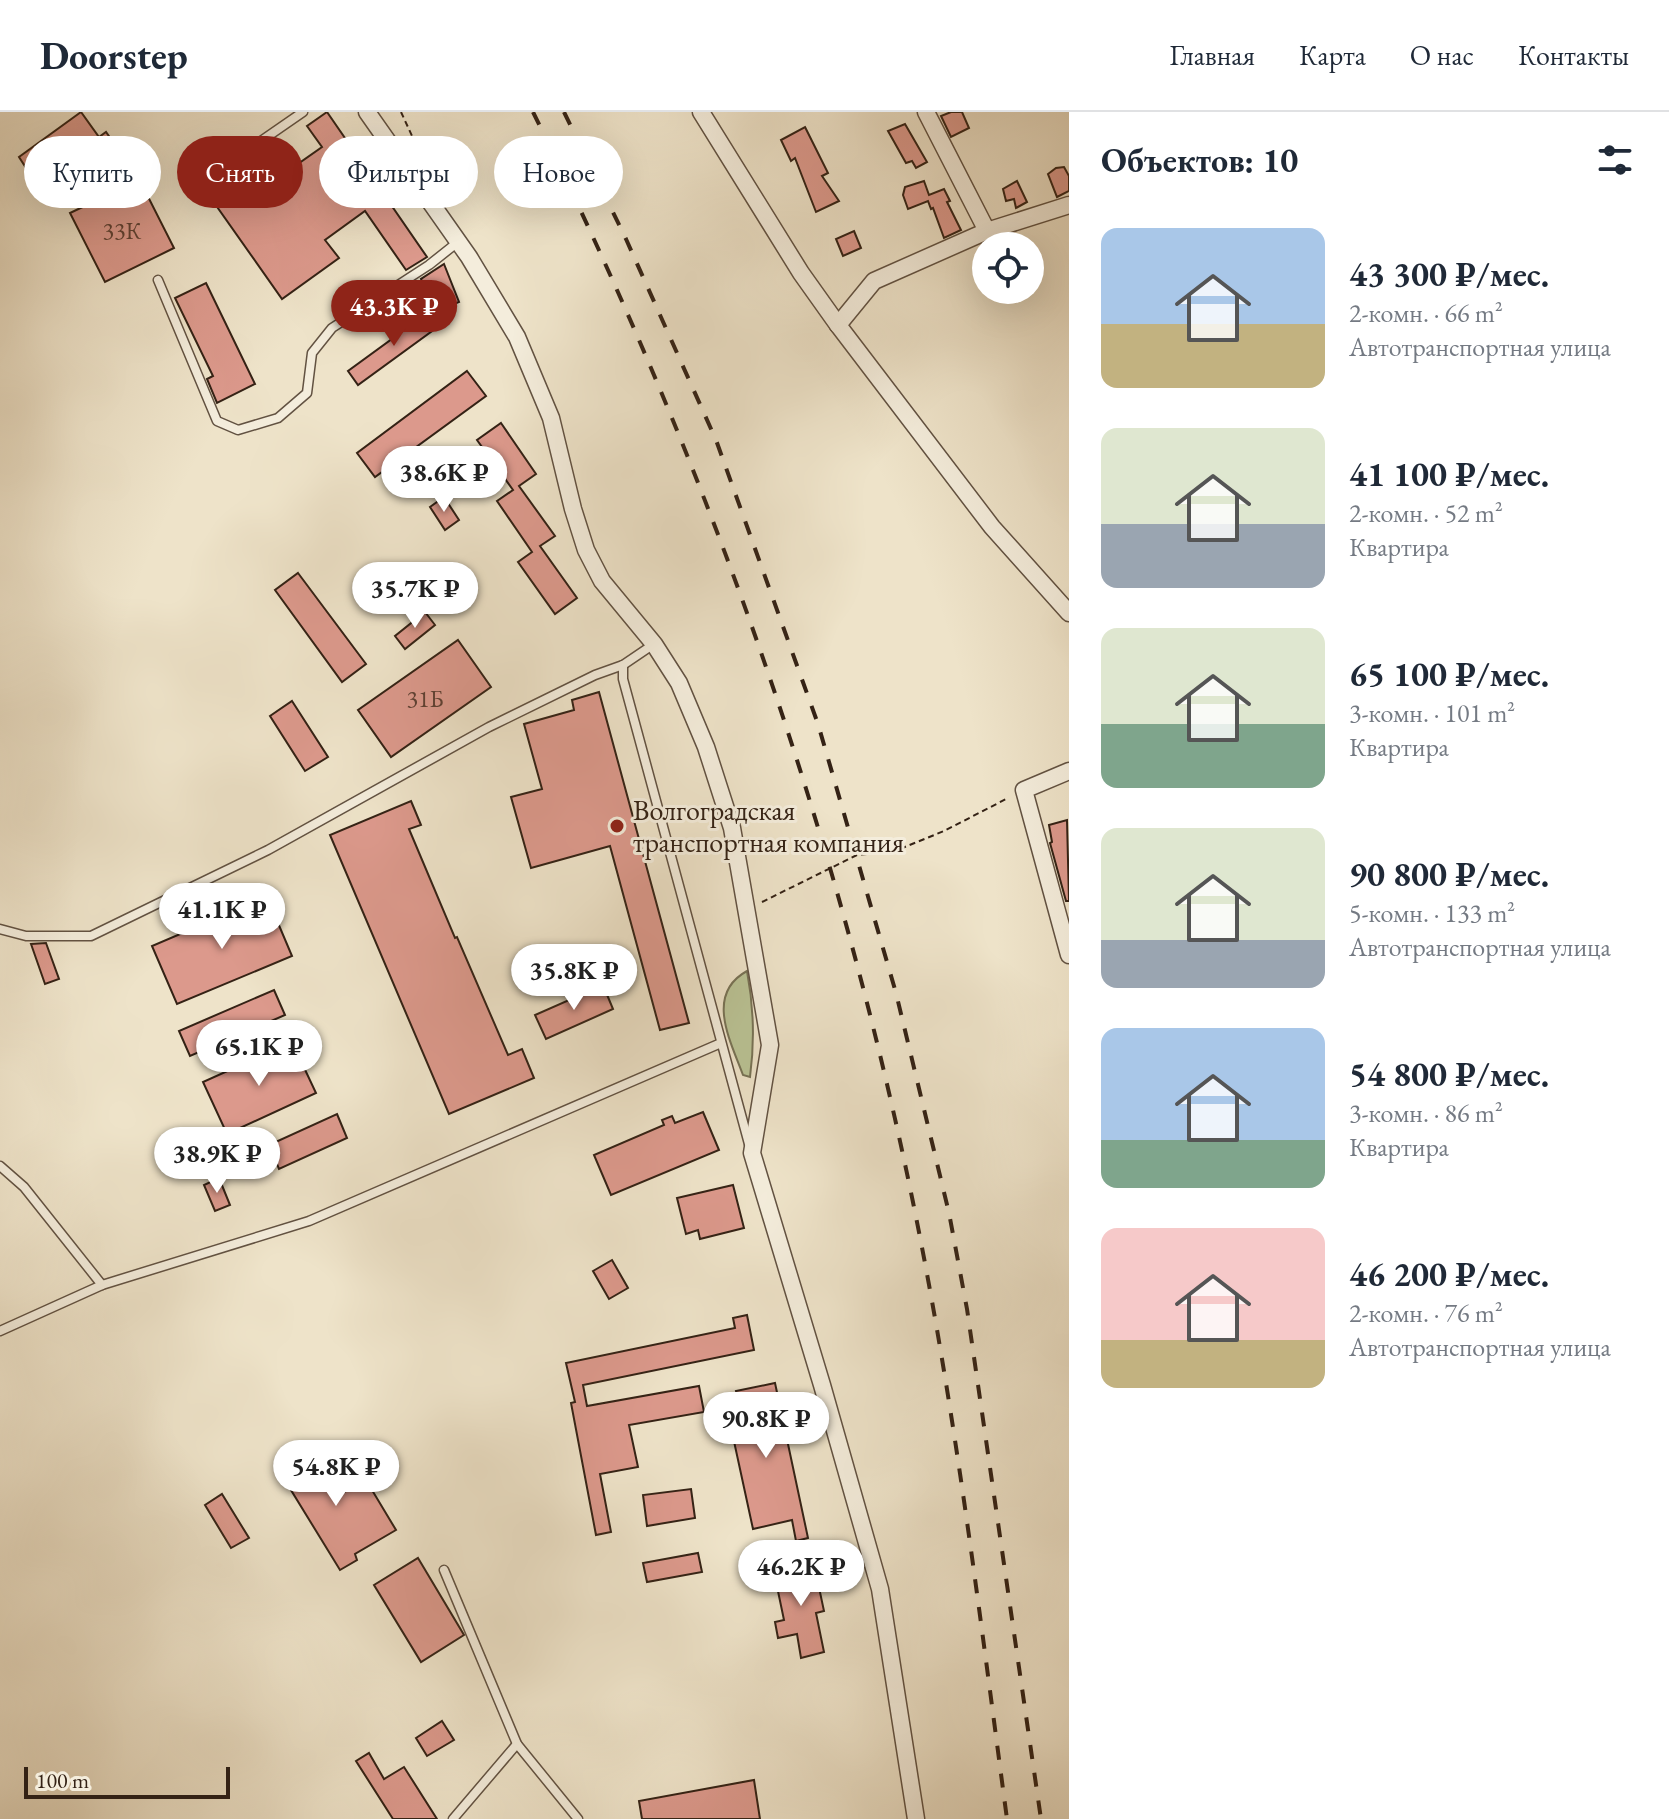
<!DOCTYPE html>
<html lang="ru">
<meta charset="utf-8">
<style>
body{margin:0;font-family:"EB Garamond",serif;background:#f2f2f3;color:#1f2937;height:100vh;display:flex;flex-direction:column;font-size:30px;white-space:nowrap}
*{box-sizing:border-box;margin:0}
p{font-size:26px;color:#747a83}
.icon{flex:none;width:44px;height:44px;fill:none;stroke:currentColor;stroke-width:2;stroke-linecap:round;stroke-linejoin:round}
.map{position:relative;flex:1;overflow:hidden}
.panel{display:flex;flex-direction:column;background:#fff;width:600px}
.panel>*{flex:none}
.guide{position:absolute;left:24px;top:24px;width:760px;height:72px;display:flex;gap:16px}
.fabs{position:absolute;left:972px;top:120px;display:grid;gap:16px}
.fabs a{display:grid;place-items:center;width:72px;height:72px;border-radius:50%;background:#fff;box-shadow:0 8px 32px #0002;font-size:40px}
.scale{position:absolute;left:24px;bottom:20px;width:206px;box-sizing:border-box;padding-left:8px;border:4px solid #342215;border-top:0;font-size:22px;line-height:28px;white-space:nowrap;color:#342215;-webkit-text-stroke:6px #f4eddc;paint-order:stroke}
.price{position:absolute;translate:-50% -68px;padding:0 18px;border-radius:28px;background:#fff;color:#222;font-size:26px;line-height:52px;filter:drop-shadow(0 2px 4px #0008)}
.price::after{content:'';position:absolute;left:50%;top:48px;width:24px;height:18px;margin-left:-12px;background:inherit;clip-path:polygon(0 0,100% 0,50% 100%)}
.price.on{background:#8f2418;color:#fff}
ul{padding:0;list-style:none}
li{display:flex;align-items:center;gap:24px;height:200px;padding:0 32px}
li span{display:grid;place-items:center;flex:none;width:224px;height:160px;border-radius:16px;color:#555}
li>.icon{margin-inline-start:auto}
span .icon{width:96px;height:96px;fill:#fffc;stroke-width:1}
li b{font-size:34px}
h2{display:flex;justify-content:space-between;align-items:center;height:96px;padding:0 32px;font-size:34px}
.chip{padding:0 28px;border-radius:36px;background:#fff;box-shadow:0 8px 32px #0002;font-size:28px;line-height:72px}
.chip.on{background:#8f2418;color:#fff}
header{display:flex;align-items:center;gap:48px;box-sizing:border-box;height:112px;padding:0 40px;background:#fff;border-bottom:2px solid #e0e1e3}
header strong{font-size:38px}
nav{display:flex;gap:44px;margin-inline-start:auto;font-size:28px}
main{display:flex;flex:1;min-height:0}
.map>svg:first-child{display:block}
.green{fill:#bac395;stroke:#777255;stroke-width:2}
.building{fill:#dc998c;stroke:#342215;stroke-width:2}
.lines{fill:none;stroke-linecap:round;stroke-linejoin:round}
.lane-casing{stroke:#625242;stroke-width:11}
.street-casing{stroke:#625242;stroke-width:19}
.path{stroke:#342215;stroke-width:2;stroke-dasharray:6 4;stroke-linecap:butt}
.lane{stroke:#f4eddc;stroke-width:8}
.street{stroke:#f4eddc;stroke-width:16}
.rail{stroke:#342215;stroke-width:4;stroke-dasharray:14 14;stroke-linecap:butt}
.poi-dot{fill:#8f2418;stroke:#f4eddc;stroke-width:3}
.labels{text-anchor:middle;stroke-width:6;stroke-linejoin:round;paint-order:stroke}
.number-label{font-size:24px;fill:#5e4033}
.poi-label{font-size:28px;fill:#342215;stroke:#f4eddc;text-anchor:start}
</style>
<header>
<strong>Doorstep</strong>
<nav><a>Главная</a><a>Карта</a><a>О нас</a><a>Контакты</a></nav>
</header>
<main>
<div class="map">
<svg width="1069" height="1707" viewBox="0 0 1069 1707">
<rect width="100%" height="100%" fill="#eee3c9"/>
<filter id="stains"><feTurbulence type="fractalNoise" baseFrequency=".0025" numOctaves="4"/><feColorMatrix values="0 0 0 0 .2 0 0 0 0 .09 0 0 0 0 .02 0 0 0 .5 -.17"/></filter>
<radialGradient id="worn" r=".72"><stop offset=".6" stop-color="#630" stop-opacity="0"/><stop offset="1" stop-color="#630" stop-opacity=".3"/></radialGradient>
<path class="green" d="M747 859C754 896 755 928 750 965L743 963C730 928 705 882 747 859Z"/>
<g class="building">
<polygon points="81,0 99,25 106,20 125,47 140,36 149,49 135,59 174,136 105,170 70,101 91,91 55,40 28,59 19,45"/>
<polygon points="327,0 427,145 406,158 365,99 325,128 339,146 282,187 208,82 277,35 292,56 322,35 307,14"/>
<polygon points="951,0 962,0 969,16 951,25 941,4"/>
<polygon points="905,12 927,50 916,56 912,49 906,51 888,19"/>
<polygon points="805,15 828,61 822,64 839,89 816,100 795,46 791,49 781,28"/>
<polygon points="1064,55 1069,64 1069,79 1057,85 1048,62 1056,56"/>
<polygon points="924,69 929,83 944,77 950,89 947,90 961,118 944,126 933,96 931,97 928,89 908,97 903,83 905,75"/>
<polygon points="1017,69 1027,90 1016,96 1014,87 1006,89 1003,77"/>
<polygon points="854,119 861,136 843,144 836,127"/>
<polygon points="444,152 459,190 435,200 421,167"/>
<polygon points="206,171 255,272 217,291 207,267 213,264 175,186"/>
<polygon points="429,200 439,214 358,273 348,259"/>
<polygon points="467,259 486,284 375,365 357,341"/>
<polygon points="501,311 536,362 519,374 555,424 540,434 577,486 555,502 518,450 532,440 497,389 513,378 477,328"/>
<polygon points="444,385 459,408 445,418 430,395"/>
<polygon points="298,461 366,552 342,570 275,478"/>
<polygon points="425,500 435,513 405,537 395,524"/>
<polygon points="458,528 491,575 391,645 358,598"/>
<polygon points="599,580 689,911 660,918 610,734 531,756 511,685 542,677 524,612 574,598 572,588"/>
<polygon points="292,589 328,645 305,659 270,604"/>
<polygon points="411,689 421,713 409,717 455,826 457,825 508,943 522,937 534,966 449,1002 330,723"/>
<polygon points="1067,708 1069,789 1066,789 1050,731 1052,730 1049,713"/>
<polygon points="267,785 292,844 177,892 152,834"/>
<polygon points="46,831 59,867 45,872 31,832"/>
<polygon points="603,873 613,897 546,927 535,903"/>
<polygon points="274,878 285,903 190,944 179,919"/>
<polygon points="292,930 316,981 227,1022 203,970"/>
<polygon points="703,1000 719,1038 611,1083 594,1043 664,1013 662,1008 672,1004 675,1011"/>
<polygon points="337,1002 347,1026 279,1057 269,1033"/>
<polygon points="219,1066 230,1093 215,1099 204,1073"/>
<polygon points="733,1073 744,1116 700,1127 698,1118 686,1122 677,1086"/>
<polygon points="612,1148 628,1176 609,1187 593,1159"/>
<polygon points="747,1203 754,1238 583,1273 587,1294 699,1274 704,1300 629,1313 638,1355 600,1362 611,1420 596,1423 571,1291 575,1290 566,1251 735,1216 733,1206"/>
<polygon points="775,1271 808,1426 796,1429 792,1408 753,1417 727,1297 740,1294 736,1279"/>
<polygon points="309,1333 339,1383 366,1368 396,1418 355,1442 357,1448 340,1458 275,1352"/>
<polygon points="691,1377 695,1406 647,1414 643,1383"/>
<polygon points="222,1382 249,1426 231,1436 205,1393"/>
<polygon points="698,1441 702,1460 647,1470 643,1451"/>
<polygon points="418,1446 464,1523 421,1550 374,1473"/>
<polygon points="814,1452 824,1499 816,1501 824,1540 801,1546 797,1522 778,1526 775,1510 784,1508 774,1460"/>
<polygon points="442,1609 454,1628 427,1644 416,1626"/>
<polygon points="369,1641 384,1667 404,1655 437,1707 393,1707 356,1649"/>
<polygon points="754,1668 760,1707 642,1707 639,1689"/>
</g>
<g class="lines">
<g class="lane-casing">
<g id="lane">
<polyline points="199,72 303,0"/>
<polyline points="158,168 217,309 238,318 278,306 307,281 312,241 332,216 429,153 458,130"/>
<polyline points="623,553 623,567 749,1032"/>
<polyline points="0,817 26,824 91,824 268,738 489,615 595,563 623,553 654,532"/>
<polyline points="0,1054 24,1075 102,1173"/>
<polyline points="0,1219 102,1173 309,1109 721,931"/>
<polyline points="444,1458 517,1632 578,1707"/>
<polyline points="453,1707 517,1632"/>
</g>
</g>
<g class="street-casing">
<g id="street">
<polyline points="367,0 469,145 517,225 551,306 573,397 586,438 602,469 654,532 679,571 706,635 732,716 770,933 752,1041 822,1273 880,1477 916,1707"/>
<polyline points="701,0 801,161 838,213 992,415 1069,501"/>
<polyline points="926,0 987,119"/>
<polyline points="838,213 874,169 987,119 1069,93"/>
<polyline points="1069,659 1024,678 1069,843"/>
</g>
</g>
<g class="path">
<polyline points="401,0 430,63"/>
<polyline points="762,790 857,743 895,739 944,719 1008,686"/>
</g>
<use href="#lane" class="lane"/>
<use href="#street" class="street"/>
<g class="rail">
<path d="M533 0C707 350 839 722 916 1105 956 1304 980 1506 1007 1707"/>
<polyline points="564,0 626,127 716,328 818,612 896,881 949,1101 967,1197 1041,1707"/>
</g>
</g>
<circle class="poi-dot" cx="617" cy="714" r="8"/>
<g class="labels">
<g class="number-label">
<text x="122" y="127">33К</text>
<text x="425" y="595">31Б</text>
</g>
<g class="poi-label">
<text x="633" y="708">Волгоградская<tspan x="633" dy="32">транспортная компания</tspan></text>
</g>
</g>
<rect width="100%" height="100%" filter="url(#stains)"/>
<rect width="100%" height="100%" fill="url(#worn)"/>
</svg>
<div class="fabs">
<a><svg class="icon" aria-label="locate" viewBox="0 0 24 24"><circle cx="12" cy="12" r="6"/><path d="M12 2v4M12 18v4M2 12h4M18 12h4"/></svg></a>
</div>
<div class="scale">100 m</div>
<b class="price on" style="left:394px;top:236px">43.3K ₽</b>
<b class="price" style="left:444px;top:402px">38.6K ₽</b>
<b class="price" style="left:415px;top:518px">35.7K ₽</b>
<b class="price" style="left:222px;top:839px">41.1K ₽</b>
<b class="price" style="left:574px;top:900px">35.8K ₽</b>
<b class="price" style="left:259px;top:976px">65.1K ₽</b>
<b class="price" style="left:217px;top:1083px">38.9K ₽</b>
<b class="price" style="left:766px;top:1348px">90.8K ₽</b>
<b class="price" style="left:336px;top:1396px">54.8K ₽</b>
<b class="price" style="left:801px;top:1496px">46.2K ₽</b>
<div class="guide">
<a class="chip">Купить</a>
<a class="chip on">Снять</a>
<a class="chip">Фильтры</a>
<a class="chip">Новое</a>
</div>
</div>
<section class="panel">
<h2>Объектов: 10<svg class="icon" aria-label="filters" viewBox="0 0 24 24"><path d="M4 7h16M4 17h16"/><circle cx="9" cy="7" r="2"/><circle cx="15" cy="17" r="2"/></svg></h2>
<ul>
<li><span style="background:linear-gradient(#a9c7e8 60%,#c2b280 0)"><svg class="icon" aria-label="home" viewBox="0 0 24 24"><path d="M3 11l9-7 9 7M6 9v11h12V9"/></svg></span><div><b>43 300 ₽/мес.</b><p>2-комн. · 66 m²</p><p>Автотранспортная улица</p></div></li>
<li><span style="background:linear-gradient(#dfe7d0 60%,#9aa5b1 0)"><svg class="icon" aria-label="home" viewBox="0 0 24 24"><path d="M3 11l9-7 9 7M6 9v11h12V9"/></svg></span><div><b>41 100 ₽/мес.</b><p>2-комн. · 52 m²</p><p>Квартира</p></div></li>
<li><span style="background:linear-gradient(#dfe7d0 60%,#7fa58c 0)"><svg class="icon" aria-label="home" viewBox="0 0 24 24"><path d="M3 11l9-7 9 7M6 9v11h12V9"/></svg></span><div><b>65 100 ₽/мес.</b><p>3-комн. · 101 m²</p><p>Квартира</p></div></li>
<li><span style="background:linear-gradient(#dfe7d0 70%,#9aa5b1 0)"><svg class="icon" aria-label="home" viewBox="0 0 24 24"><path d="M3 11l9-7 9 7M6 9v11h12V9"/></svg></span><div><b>90 800 ₽/мес.</b><p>5-комн. · 133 m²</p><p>Автотранспортная улица</p></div></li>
<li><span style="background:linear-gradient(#a9c7e8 70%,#7fa58c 0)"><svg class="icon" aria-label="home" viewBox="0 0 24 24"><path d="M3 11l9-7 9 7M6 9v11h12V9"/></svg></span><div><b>54 800 ₽/мес.</b><p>3-комн. · 86 m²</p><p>Квартира</p></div></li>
<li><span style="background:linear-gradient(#f6c9c9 70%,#c2b280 0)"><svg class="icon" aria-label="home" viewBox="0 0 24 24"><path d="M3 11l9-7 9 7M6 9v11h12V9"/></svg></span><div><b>46 200 ₽/мес.</b><p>2-комн. · 76 m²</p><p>Автотранспортная улица</p></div></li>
</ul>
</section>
</main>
